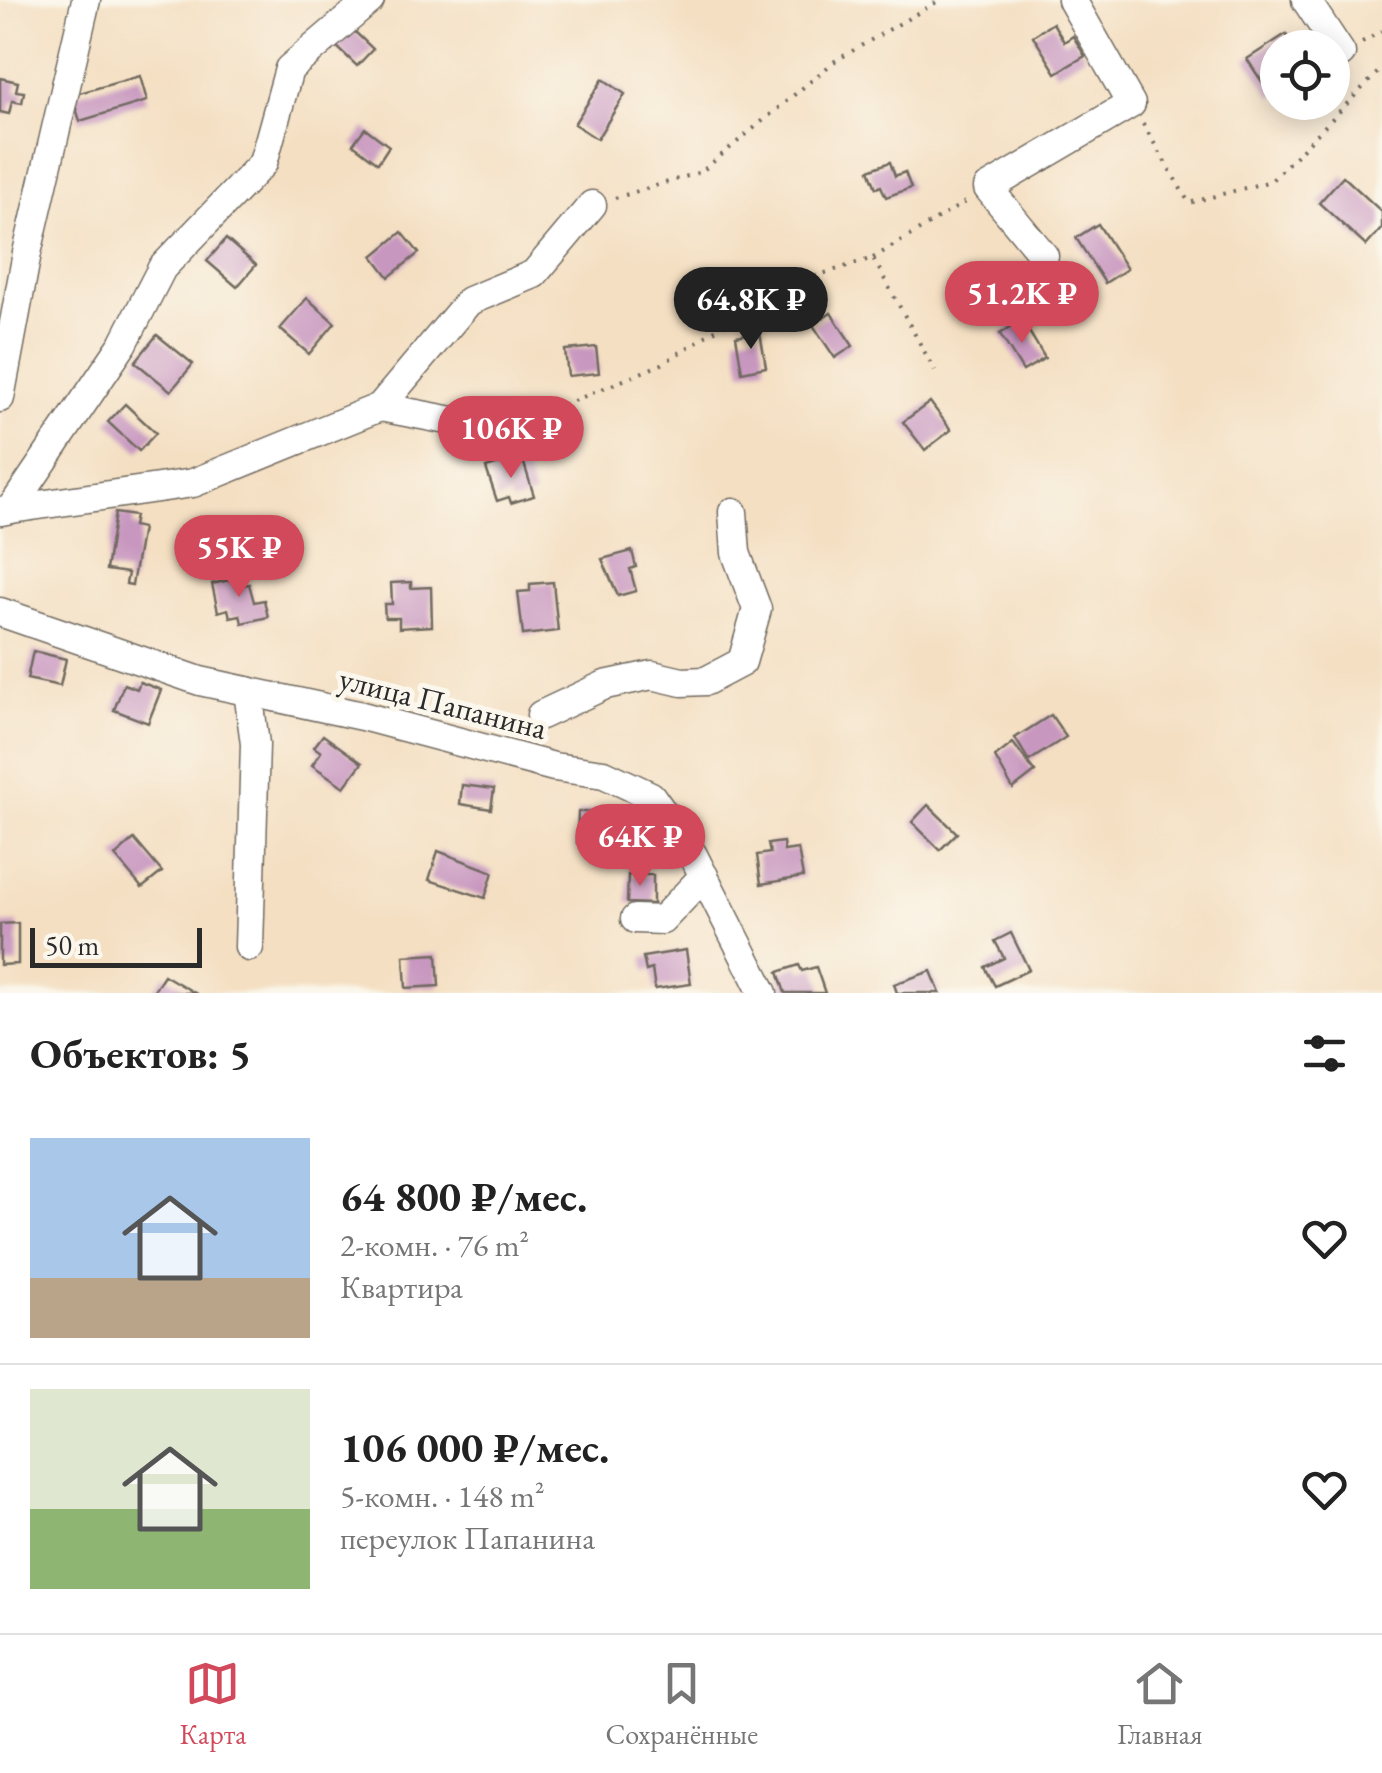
<!DOCTYPE html>
<html lang="ru">
<meta charset="utf-8">
<style>
body{margin:0;font-family:"EB Garamond",serif;background:#f2f2f2;color:#222;height:100vh;display:flex;flex-direction:column;font-size:38px;white-space:nowrap}
*{box-sizing:border-box;margin:0}
p{font-size:32px;color:#767676}
.icon{flex:none;width:55px;height:55px;fill:none;stroke:currentColor;stroke-width:2;stroke-linecap:round;stroke-linejoin:round}
.map{position:relative;height:993px;overflow:hidden}
.details{display:flex;flex-direction:column;background:#fff;flex:1}
.details>*{flex:none}
.buttons{position:absolute;left:1260px;top:30px;display:grid;gap:20px}
.buttons a{display:grid;place-items:center;width:90px;height:90px;border-radius:50%;background:#fff;box-shadow:0 5px 25px #0003;font-size:50px}
.scale{position:absolute;left:30px;bottom:25px;width:172px;box-sizing:border-box;padding-left:10px;border:5px solid #2b2b2b;border-top:0;font-size:28px;line-height:35px;white-space:nowrap;color:#2b2b2b;-webkit-text-stroke:8px #fbf7ec;paint-order:stroke}
.price{position:absolute;translate:-50% -85px;padding:0 22px;border-radius:35px;background:#d1495b;color:#fff;font-size:32px;line-height:65px;filter:drop-shadow(0 2px 5px #0008)}
.price::after{content:'';position:absolute;left:50%;top:60px;width:30px;height:22px;margin-left:-15px;background:inherit;clip-path:polygon(0 0,100% 0,50% 100%)}
.price.selected{background:#222;color:#fff}
ul{padding:0;list-style:none}
li{display:flex;align-items:center;gap:30px;height:250px;padding:0 30px}
li+li{border-top:2px solid #e0e0e0}
li span{display:grid;place-items:center;flex:none;width:280px;height:200px;border-radius:0px;color:#555}
li>.icon{margin-inline-start:auto}
span .icon{width:120px;height:120px;fill:#fffc;stroke-width:1}
li b{font-size:42px}
h2{display:flex;justify-content:space-between;align-items:center;height:120px;padding:0 30px;font-size:42px}
.tab-bar{display:flex;justify-content:space-around;align-items:center;height:140px;border-top:2px solid #e0e0e0;background:#fff;font-size:28px;color:#767676}
.tab-bar a{display:grid;justify-items:center;gap:5px}
.tab-bar .selected{color:#d1495b}
.map>svg:first-child{display:block}
.building{fill:#c897c0}
.lines{fill:none;stroke-linecap:round;stroke-linejoin:round}
.minor-casing{stroke:#716a60;stroke-width:31}
.path{stroke:#716a60;stroke-width:4;stroke-dasharray:2.5 8;stroke-linecap:butt}
.minor{stroke:#fff;stroke-width:28}
.labels{text-anchor:middle;stroke-width:10;stroke-linejoin:round;paint-order:stroke}
.street-label{font-size:32px;fill:#2b2b2b;stroke:#fbf7ec}
</style>
<div class="map">
<svg width="1382" height="993" viewBox="0 0 1382 993">
<rect width="100%" height="100%" fill="#fbf7ec"/>
<filter id="ink" filterUnits="userSpaceOnUse"><feTurbulence type="fractalNoise" baseFrequency=".01" numOctaves="2"/><feDisplacementMap in="SourceGraphic" scale="20" xChannelSelector="R" yChannelSelector="G"/><feConvolveMatrix kernelMatrix="1 2 1 2 8 2 1 2 1" color-interpolation-filters="sRGB"/></filter>
<filter id="wash" filterUnits="userSpaceOnUse"><feTurbulence type="fractalNoise" baseFrequency=".0048" numOctaves="4" result="noise"/><feDisplacementMap in="SourceGraphic" scale="40" xChannelSelector="R" yChannelSelector="G"/><feGaussianBlur stdDeviation="2.25" result="paint"/><feColorMatrix in="noise" values="0 0 0 0 0 0 0 0 0 0 0 0 0 0 0 0 0 1.4 0 .05"/><feComposite in="paint" operator="in"/></filter>
<g filter="url(#wash)">
<rect width="100%" height="100%" fill="#f4dfc2"/>
<g id="blocks">
<g class="building">
<polygon points="1053,23 1064,42 1073,36 1085,56 1056,73 1033,36"/>
<polygon points="352,29 373,49 357,66 335,45"/>
<polygon points="1286,34 1294,48 1278,48 1278,93 1272,97 1247,59"/>
<polygon points="140,76 147,101 80,121 72,95"/>
<polygon points="0,78 18,82 16,91 24,92 22,103 12,101 9,114 0,112"/>
<polygon points="603,79 625,94 597,139 574,124"/>
<polygon points="365,128 389,146 378,163 353,144"/>
<polygon points="890,162 895,176 905,172 911,188 886,197 881,186 876,188 869,170"/>
<polygon points="1343,176 1382,212 1382,228 1366,246 1319,203"/>
<polygon points="1098,224 1127,269 1105,283 1076,238"/>
<polygon points="402,232 419,253 389,277 373,256"/>
<polygon points="226,239 256,265 237,287 207,261"/>
<polygon points="307,298 335,323 309,354 280,329"/>
<polygon points="831,313 853,346 835,358 813,325"/>
<polygon points="1022,320 1045,358 1023,371 1000,334"/>
<polygon points="760,332 766,367 742,372 736,336"/>
<polygon points="157,335 193,364 171,391 135,362"/>
<polygon points="596,347 599,373 568,376 565,350"/>
<polygon points="930,402 951,430 925,450 903,422"/>
<polygon points="125,404 156,433 139,451 108,422"/>
<polygon points="522,457 534,496 511,503 509,497 497,501 486,468"/>
<polygon points="115,513 135,516 133,526 142,528 132,585 126,584 128,573 106,570"/>
<polygon points="632,551 636,567 630,569 636,591 618,596 602,559"/>
<polygon points="242,577 244,585 249,584 254,602 264,600 268,617 242,623 240,615 230,617 228,609 218,612 212,584"/>
<polygon points="411,582 411,588 431,587 432,626 399,628 399,618 385,618 384,604 392,604 391,583"/>
<polygon points="553,582 558,631 523,635 518,592 530,591 530,584"/>
<polygon points="33,651 66,659 60,686 27,679"/>
<polygon points="140,682 161,690 148,723 114,710 124,684 137,689"/>
<polygon points="1051,715 1066,737 1029,761 1015,738"/>
<polygon points="323,735 362,763 344,787 312,765 321,752 314,747"/>
<polygon points="1013,743 1035,772 1013,789 995,757"/>
<polygon points="462,785 494,789 491,809 460,804"/>
<polygon points="928,805 957,833 940,850 912,822"/>
<polygon points="578,812 595,812 595,823 627,824 626,844 577,843"/>
<polygon points="134,839 162,872 142,888 115,856"/>
<polygon points="783,842 784,851 798,849 803,877 761,884 757,855 770,853 768,844"/>
<polygon points="438,851 493,872 485,898 429,880"/>
<polygon points="628,875 653,875 653,904 627,903"/>
<polygon points="18,923 18,964 0,965 0,924"/>
<polygon points="1011,933 1029,970 995,986 985,967 1004,958 995,941"/>
<polygon points="686,950 691,984 655,989 652,969 646,971 643,957"/>
<polygon points="437,954 439,986 406,988 404,956"/>
<polygon points="799,965 802,971 816,967 825,993 785,993 778,972"/>
<polygon points="931,971 940,993 897,993 894,984"/>
<polygon points="164,975 195,993 152,993"/>
</g>
</g>
</g>
<g filter="url(#ink)">
<use href="#blocks" fill-opacity="0" stroke="#716a60" stroke-width="2.5"/>
<g class="lines">
<g class="minor-casing">
<g id="minor">
<polyline points="1306,0 1341,53"/>
<polyline points="1044,256 988,188 1131,104 1072,0"/>
<polyline points="0,398 27,253 86,0"/>
<polyline points="380,407 458,422"/>
<polyline points="11,509 193,483 380,407 469,301 534,274 592,205"/>
<polyline points="1,511 11,509 123,344 162,268 263,163 289,69 370,0"/>
<polyline points="0,612 200,681 362,716 554,767 604,774 651,796 693,855 763,993"/>
<polyline points="248,691 255,744 249,947"/>
<polyline points="541,715 605,685 652,675 682,682 706,681 742,662 757,609 736,553 733,512"/>
<polyline points="635,919 662,920 704,876"/>
</g>
</g>
<g class="path">
<polyline points="1362,42 1382,31"/>
<polyline points="1143,124 1189,203 1271,181 1382,68"/>
<polyline points="615,198 701,172 835,61 940,0"/>
<polyline points="873,258 967,201"/>
<polyline points="483,422 523,422 662,364 784,286 873,258 935,371"/>
</g>
<use href="#minor" class="minor"/>
</g>
</g>
<g class="labels">
<g class="street-label">
<text transform="translate(443 703) rotate(14)" y="11">улица Папанина</text>
</g>
</g>
</svg>
<div class="buttons">
<a><svg class="icon" aria-label="locate" viewBox="0 0 24 24"><circle cx="12" cy="12" r="6"/><path d="M12 2v4M12 18v4M2 12h4M18 12h4"/></svg></a>
</div>
<div class="scale">50 m</div>
<b class="price" style="left:1022px;top:346px">51.2K ₽</b>
<b class="price selected" style="left:751px;top:352px">64.8K ₽</b>
<b class="price" style="left:511px;top:481px">106K ₽</b>
<b class="price" style="left:239px;top:600px">55K ₽</b>
<b class="price" style="left:640px;top:889px">64K ₽</b>
</div>
<section class="details">
<h2>Объектов: 5<svg class="icon" aria-label="filters" viewBox="0 0 24 24"><path d="M4 7h16M4 17h16"/><circle cx="9" cy="7" r="2"/><circle cx="15" cy="17" r="2"/></svg></h2>
<ul>
<li><span style="background:linear-gradient(#a9c7e8 70%,#b9a48a 0)"><svg class="icon" aria-label="home" viewBox="0 0 24 24"><path d="M3 11l9-7 9 7M6 9v11h12V9"/></svg></span><div><b>64 800 ₽/мес.</b><p>2-комн. · 76 m²</p><p>Квартира</p></div><svg class="icon" aria-label="heart" viewBox="0 0 24 24"><path d="M12 20l-8-8c-3-5 5-10 8-4 3-6 11-1 8 4z"/></svg></li>
<li><span style="background:linear-gradient(#dfe7d0 60%,#8fb573 0)"><svg class="icon" aria-label="home" viewBox="0 0 24 24"><path d="M3 11l9-7 9 7M6 9v11h12V9"/></svg></span><div><b>106 000 ₽/мес.</b><p>5-комн. · 148 m²</p><p>переулок Папанина</p></div><svg class="icon" aria-label="heart" viewBox="0 0 24 24"><path d="M12 20l-8-8c-3-5 5-10 8-4 3-6 11-1 8 4z"/></svg></li>
</ul>
</section>
<nav class="tab-bar">
<a class="selected"><svg class="icon" aria-label="map" viewBox="0 0 24 24"><path d="M3 6l6-2 6 2 6-2v14l-6 2-6-2-6 2zM9 4v14M15 6v14"/></svg>Карта</a>
<a><svg class="icon" aria-label="saved" viewBox="0 0 24 24"><path d="M7 4h10v16l-5-4-5 4z"/></svg>Сохранённые</a>
<a><svg class="icon" aria-label="home" viewBox="0 0 24 24"><path d="M3 11l9-7 9 7M6 9v11h12V9"/></svg>Главная</a>
</nav>
